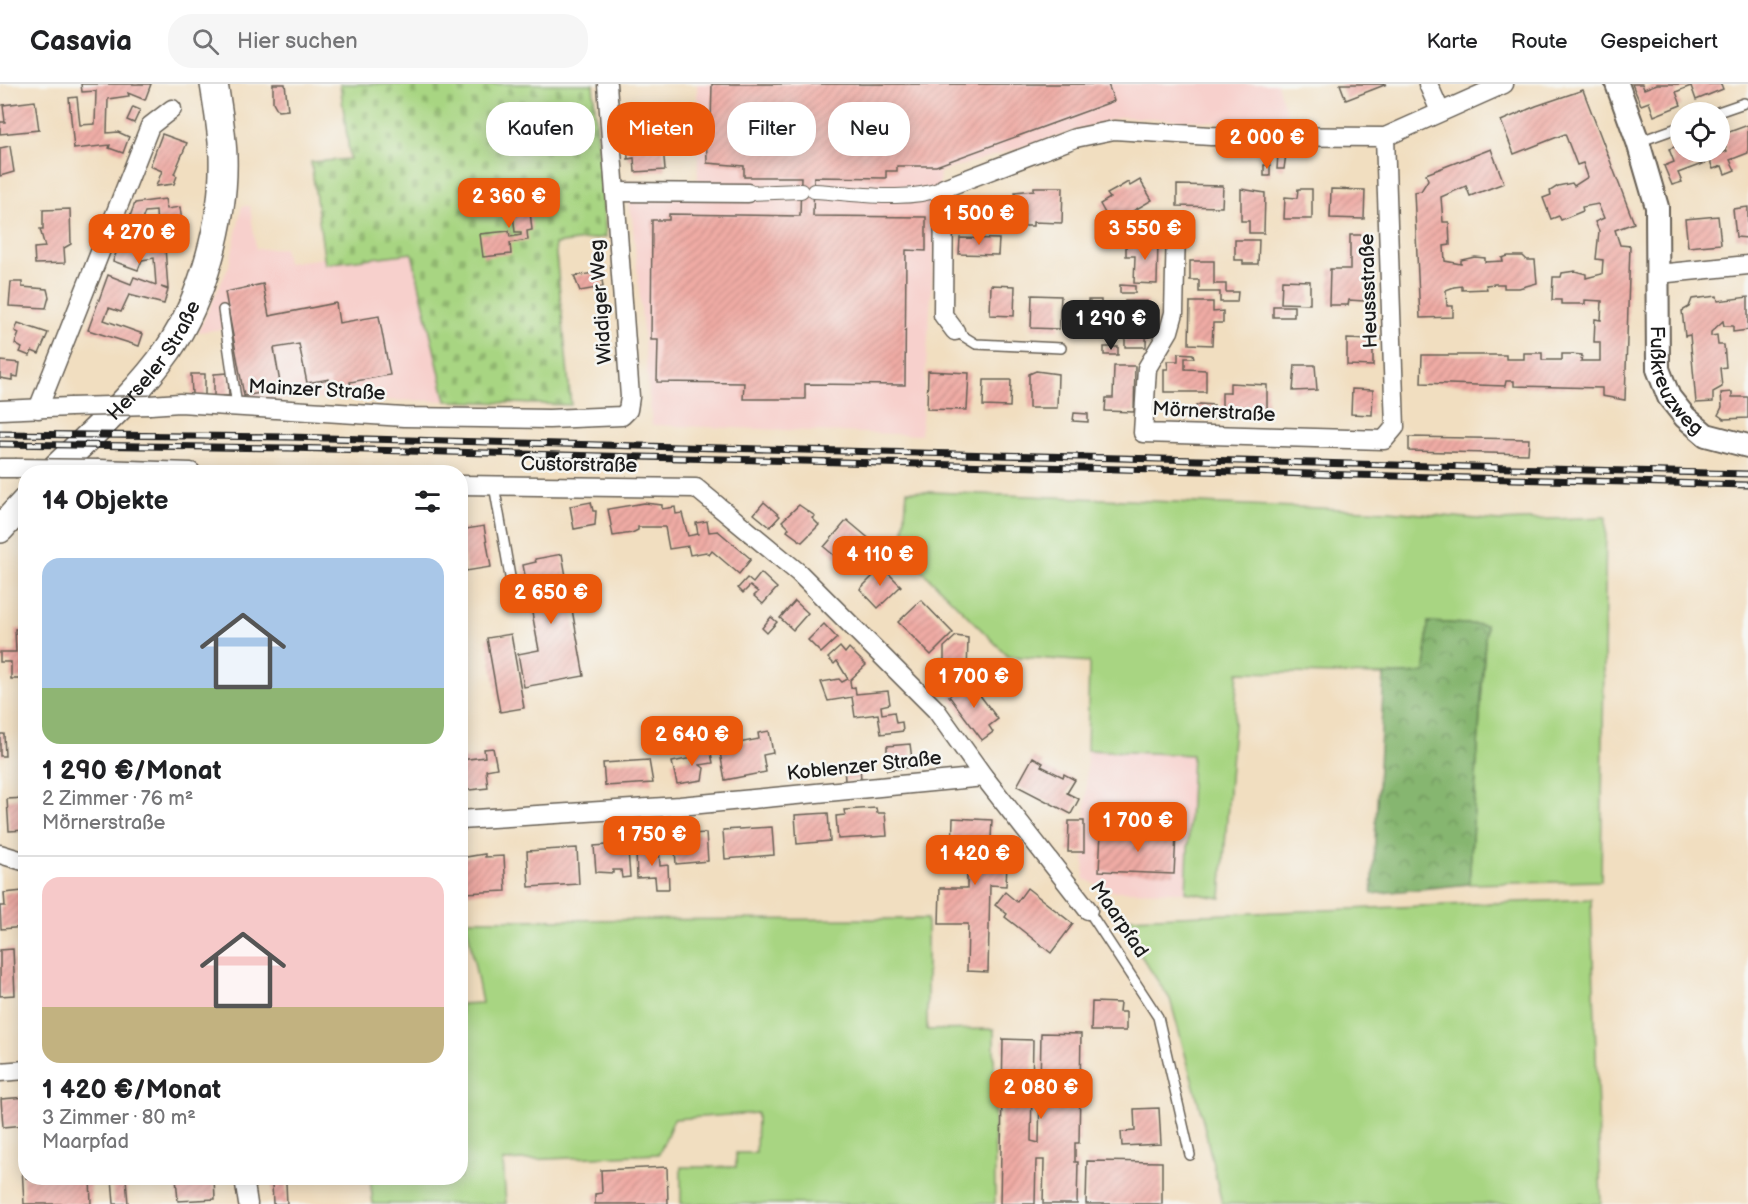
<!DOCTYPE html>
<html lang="de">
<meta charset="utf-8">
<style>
body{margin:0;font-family:"Balsamiq Sans",sans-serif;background:#f6f6f6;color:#202124;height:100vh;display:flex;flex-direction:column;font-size:22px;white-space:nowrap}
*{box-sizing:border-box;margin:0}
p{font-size:20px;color:#757577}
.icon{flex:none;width:33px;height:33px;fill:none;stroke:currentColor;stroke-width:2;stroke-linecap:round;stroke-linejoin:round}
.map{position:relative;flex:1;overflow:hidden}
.panel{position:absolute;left:18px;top:381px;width:450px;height:720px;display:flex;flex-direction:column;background:#fff;border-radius:24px;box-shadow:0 3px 15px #0003}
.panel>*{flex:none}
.top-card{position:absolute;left:486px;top:18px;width:570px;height:54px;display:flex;gap:12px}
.buttons{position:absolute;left:1670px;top:18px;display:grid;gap:12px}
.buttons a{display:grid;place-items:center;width:60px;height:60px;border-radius:50%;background:#fff;box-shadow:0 3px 15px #0003;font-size:30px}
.price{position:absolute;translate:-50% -51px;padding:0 14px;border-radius:12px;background:#ea580c;color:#fff;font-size:20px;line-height:39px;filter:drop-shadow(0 2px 3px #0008)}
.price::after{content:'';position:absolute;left:50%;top:36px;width:18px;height:14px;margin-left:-9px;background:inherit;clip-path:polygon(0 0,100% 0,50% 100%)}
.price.active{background:#222;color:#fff}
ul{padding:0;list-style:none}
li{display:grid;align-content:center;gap:12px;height:318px;padding:0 24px}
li+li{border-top:2px solid #e0e0e0}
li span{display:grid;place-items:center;height:186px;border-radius:18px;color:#555}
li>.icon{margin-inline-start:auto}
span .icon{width:108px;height:108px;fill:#fffc;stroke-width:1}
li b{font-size:26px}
h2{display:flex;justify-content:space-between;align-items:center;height:72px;padding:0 24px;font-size:26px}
.tag{padding:0 21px;border-radius:24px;background:#fff;box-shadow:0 3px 15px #0003;font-size:21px;line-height:54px}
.tag.active{background:#ea580c;color:#fff}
header{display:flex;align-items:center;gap:36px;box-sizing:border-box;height:84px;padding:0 30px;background:#fff;border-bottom:2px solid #e0e0e0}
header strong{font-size:28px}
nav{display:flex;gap:33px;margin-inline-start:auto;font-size:21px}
.search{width:420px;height:54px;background:#f6f6f6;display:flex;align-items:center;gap:15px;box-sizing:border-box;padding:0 21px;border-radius:24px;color:#757577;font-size:22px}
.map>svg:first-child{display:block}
.built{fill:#f7d0cc}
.green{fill:#a8d582;stroke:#62784f;stroke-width:1.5}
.forest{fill:url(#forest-crowns);stroke:#516946;stroke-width:1.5}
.cemetery{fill:url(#cemetery-stones);stroke:#62784f;stroke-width:1.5}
.building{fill:url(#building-hatch);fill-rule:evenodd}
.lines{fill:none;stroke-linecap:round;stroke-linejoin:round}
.service-casing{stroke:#676055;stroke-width:12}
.pedestrian-casing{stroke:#676055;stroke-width:16}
.minor-casing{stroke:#676055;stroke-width:21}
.tertiary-casing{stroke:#676055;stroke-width:26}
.secondary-casing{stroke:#676055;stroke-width:30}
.service{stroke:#fff;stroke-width:9}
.pedestrian{stroke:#fff;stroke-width:14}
.minor{stroke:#fff;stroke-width:18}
.tertiary{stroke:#fff;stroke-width:22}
.secondary{stroke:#fff;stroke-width:27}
.rail-casing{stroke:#1c1c1c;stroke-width:7}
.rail{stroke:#f6f6f2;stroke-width:4.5;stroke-dasharray:14;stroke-linecap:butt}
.minor-bridge-casing{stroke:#676055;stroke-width:21;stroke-linecap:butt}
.minor-bridge{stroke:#fff;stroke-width:18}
.labels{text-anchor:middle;stroke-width:5;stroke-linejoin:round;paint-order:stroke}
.street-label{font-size:20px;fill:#1c1c1c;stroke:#f6f6f2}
</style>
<header>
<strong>Casavia</strong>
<div class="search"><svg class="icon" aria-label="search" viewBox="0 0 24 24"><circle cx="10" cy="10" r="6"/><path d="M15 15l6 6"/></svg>Hier suchen</div>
<nav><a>Karte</a><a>Route</a><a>Gespeichert</a></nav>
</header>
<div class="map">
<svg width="1748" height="1120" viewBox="0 0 1748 1120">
<defs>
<pattern id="forest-crowns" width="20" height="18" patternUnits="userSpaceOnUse" patternTransform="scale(1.5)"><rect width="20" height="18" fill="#86b670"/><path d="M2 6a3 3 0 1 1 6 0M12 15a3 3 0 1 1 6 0" fill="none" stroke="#6d935b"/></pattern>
<pattern id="cemetery-stones" width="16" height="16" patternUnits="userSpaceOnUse" patternTransform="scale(1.5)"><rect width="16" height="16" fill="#a8d582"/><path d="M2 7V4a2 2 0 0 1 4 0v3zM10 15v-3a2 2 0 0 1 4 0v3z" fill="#90b670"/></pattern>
<pattern id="building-hatch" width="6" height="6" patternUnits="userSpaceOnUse" patternTransform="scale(1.5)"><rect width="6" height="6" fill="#efaba4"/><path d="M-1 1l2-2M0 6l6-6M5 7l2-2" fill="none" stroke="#cc938d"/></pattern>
</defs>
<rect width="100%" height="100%" fill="#f6f6f2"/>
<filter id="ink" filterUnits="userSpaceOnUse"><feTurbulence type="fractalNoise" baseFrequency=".0167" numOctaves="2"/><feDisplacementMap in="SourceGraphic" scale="12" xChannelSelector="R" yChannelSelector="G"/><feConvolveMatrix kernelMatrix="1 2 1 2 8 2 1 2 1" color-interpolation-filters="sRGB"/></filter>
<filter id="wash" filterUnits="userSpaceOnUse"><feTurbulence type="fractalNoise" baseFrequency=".008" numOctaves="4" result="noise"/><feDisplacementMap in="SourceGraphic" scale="24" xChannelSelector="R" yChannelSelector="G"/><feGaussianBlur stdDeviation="1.35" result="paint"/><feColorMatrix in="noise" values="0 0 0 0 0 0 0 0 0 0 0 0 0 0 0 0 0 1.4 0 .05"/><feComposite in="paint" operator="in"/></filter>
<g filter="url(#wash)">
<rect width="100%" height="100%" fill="#f1dec0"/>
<g class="built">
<polygon points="697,0 1277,0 1291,41 1120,33 940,88 921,351 652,341 632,132 623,98 698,98"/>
<polygon points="242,122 250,122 256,165 284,164 287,179 324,174 325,180 412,168 446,317 243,315 232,329 230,286 222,245 198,248 229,182"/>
<polygon points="1087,666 1192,671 1186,808 1111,807 1084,795"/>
</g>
<g class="green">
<polygon points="907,407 1389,427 1499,437 1606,433 1601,797 1469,800 1486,541 1428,538 1425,589 1384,591 1238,588 1221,814 1186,808 1192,671 1087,666 1089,578 1008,572 902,467"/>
<polygon points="1591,815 1601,1120 1222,1120 1201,1028 1170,915 1125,848 1130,834"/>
<polygon points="927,835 927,946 994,945 995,1120 681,1120 681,1083 736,1083 736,1069 756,1069 757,1029 674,1035 659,1070 503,1077 506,1120 373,1120 370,1094 460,1094 461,920 482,919 466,836"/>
</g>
<polygon class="forest" points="1428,538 1486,541 1469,800 1372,810 1384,591 1425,589"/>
<polygon class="cemetery" points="340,0 593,0 606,153 555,160 571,321 446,317 412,169 325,180 311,78 350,75"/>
<g id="blocks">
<g class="building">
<polygon points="81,0 151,0 145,16 128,9 129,12 108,15 107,49 118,48 129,53 123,69 109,64 110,61 74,65 69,14 77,13 80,41 95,40 96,7 82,8"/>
<polygon points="273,0 285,0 288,26 278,27 273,18"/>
<polygon points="712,0 1108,0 1114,17 936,82 897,82 897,87 886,87 886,94 814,93 813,132 926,133 926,167 906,166 905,301 805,300 805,315 743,315 744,299 657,298 658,256 651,256 652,136 669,136 669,130 800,132 801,93 744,93 744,82 707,79 706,38 711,38"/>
<polygon points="1340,0 1387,0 1346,16"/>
<polygon points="1632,0 1642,0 1644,5 1657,0 1721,0 1723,5 1696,16 1691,2 1683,5 1676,8 1681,21 1654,32 1649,18 1641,21"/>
<polygon points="1583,6 1634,139 1615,146 1620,161 1630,162 1625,316 1602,312 1602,304 1514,302 1514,297 1506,297 1505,302 1421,299 1422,271 1506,271 1506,275 1524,275 1524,269 1542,269 1542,276 1562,276 1562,270 1570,270 1582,271 1581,277 1600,277 1600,258 1594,258 1595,235 1601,236 1602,217 1585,216 1585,220 1561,220 1561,216 1552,216 1553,193 1561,193 1562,189 1575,187 1586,190 1586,194 1602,190 1603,176 1596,175 1599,147 1595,138 1604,134 1598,120 1582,123 1583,127 1561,136 1559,132 1551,135 1543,114 1551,111 1550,107 1558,102 1572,99 1574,102 1588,93 1583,79 1577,81 1565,50 1514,70 1501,37 1536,22"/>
<polygon points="35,17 39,46 0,50 0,38 5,38 3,21"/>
<polygon points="688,22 689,45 643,48 644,64 663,62 665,86 635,88 634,74 628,75 626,36 642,35 641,25"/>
<polygon points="133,23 140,26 134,39 127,36"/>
<polygon points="1748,41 1748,69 1730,76 1735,86 1725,90 1722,82 1713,85 1710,77 1678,89 1682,98 1672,101 1664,82 1674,78 1669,65 1680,61 1680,68 1717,68 1718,70 1727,67 1721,51"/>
<polygon points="162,50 187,59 174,90 177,92 174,100 156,102 162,87 150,82"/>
<polygon points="10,62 14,88 0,92 0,64"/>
<polygon points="1491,65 1504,99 1470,112 1466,102 1441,113 1443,138 1449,138 1450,161 1444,162 1445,177 1461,180 1461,176 1475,173 1485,174 1485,178 1503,177 1502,174 1508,172 1523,172 1527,176 1535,176 1537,199 1519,204 1504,204 1504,200 1495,200 1486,201 1487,205 1462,206 1462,202 1454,203 1446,206 1447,222 1453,222 1453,233 1420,234 1414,108 1421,107 1428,96 1426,90"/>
<polygon points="1278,69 1286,70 1284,85 1277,85"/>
<rect x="1264" y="81" width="6" height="11"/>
<polygon points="1140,96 1152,116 1111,140 1100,120 1110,114 1107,110 1118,104 1128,98 1130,102"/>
<polygon points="1177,101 1223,102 1222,123 1177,122"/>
<polygon points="1034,103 1063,103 1062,139 1033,138 1033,142 1014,142 1015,108 1034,106"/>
<polygon points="1241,105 1265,109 1264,149 1249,149 1249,137 1241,137"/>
<polygon points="1298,105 1312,105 1312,135 1284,135 1285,113 1297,114"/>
<polygon points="1331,105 1365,106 1364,135 1330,134"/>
<polygon points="528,109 532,146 527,147 528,156 510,159 511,170 483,173 480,150 509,147 510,153 521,151 521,148 515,148 511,111"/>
<path d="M165 115 167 125 180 123 184 153 151 158V161L143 158 141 162 165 163 168 205 161 203 168 206 164 220 129 211 121 228 109 224 104 236 143 250 139 262 88 246 108 191 131 200 134 193 156 201 154 174 142 176 138 186 113 177 135 119ZM156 127 157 144 138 147 145 128Z"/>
<polygon points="961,118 1000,119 1000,134 961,133"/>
<polygon points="1748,123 1748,154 1736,153 1733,125"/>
<polygon points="70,125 71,160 64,164 65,179 35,180 34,164 45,163 40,145 43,145 43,126"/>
<polygon points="1718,132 1721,160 1688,163 1685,135"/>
<polygon points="1110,147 1126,147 1126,156 1110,155"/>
<polygon points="1350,151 1365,151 1364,217 1349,216 1348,221 1329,221 1330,185 1350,185"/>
<polygon points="960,154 999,155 998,171 959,170"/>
<polygon points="1235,156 1259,156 1258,180 1243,180 1243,176 1235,176"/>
<polygon points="1135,157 1158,157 1157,200 1134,199 1135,172 1126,172 1126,159 1135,161"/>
<polygon points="1190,177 1214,177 1214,200 1226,200 1226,208 1238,208 1237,218 1220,218 1220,208 1199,208 1199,196 1190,196"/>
<polygon points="601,188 603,203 580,207 574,192"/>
<polygon points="1282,196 1310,197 1310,220 1281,219"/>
<polygon points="11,198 22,198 22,203 47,205 49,213 46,224 9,222"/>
<polygon points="263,200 269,232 336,219 339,239 379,232 390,291 350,298 351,303 331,307 329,295 307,299 299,260 274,264 281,305 244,312 225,208"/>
<polygon points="991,201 1015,202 1014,232 990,231"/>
<polygon points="1120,201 1135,202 1135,209 1120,209"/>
<polygon points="1032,211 1061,212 1059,245 1031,244"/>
<polygon points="1717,212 1718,217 1748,213 1748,246 1733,248 1733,242 1724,242 1723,237 1711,248 1711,252 1717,251 1718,261 1724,261 1726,283 1720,284 1722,303 1713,308 1713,318 1696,319 1690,251 1685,252 1682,227 1689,223 1692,215"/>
<rect x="1088" y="216" width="13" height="7"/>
<polygon points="1125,217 1147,217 1146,263 1125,263"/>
<polygon points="1190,218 1213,218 1213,228 1223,227 1223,239 1213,239 1212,261 1189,260"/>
<rect x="1273" y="222" width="21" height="11"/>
<polygon points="18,239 48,249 39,270 32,267 30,272 20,268 22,264 15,260 19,249 15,247"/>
<polygon points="1347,255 1373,256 1373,282 1347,281"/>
<rect x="1104" y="263" width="14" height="8"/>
<polygon points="1178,269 1193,270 1194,274 1185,274 1185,285 1206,286 1206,308 1164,308 1164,285 1168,285 1167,277 1178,277"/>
<polygon points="0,277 20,279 18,293 12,292 12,296 0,294"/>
<polygon points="1295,281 1315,281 1317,306 1293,307"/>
<polygon points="1114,282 1135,282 1134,328 1105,327 1106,314 1113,314"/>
<polygon points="928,287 969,289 967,326 927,325"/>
<polygon points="1036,287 1058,290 1057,324 1029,324 1029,290"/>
<polygon points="228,289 229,312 214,312 214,290"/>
<polygon points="191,290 205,290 205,312 192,311"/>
<polygon points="984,296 1011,296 1010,323 983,322"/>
<polygon points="1230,299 1267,301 1267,331 1222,331 1222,309 1230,309"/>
<polygon points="1352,305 1373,306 1372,331 1351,330"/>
<polygon points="1732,308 1732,313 1748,313 1748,334 1724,335 1718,331 1722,323 1721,309"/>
<polygon points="1200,320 1214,321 1214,335 1196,333 1196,322"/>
<polygon points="1074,329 1088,330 1088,338 1073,337"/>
<polygon points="1409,353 1529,355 1528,370 1409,367"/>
<polygon points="591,418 593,427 596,427 595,441 574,445 570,422"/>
<polygon points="764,418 780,432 770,443 754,430"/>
<polygon points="644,419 662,421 662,425 675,423 676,430 682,429 688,452 698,450 696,439 707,437 709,448 718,447 751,475 739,490 712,467 709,471 706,468 690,471 688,462 669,465 665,443 638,443 638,446 632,449 613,452 608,425"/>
<polygon points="799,421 815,432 812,434 819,441 802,458 787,447 789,444 782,437"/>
<polygon points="847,436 872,457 849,484 824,463"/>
<polygon points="484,442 491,483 466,487 460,446"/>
<polygon points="562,470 584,592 524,603 518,570 539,566 523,481 536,478 535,475"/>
<polygon points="882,483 901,502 878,524 860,505"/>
<polygon points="761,489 777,504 763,520 754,512 758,508 750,502 743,509 738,504 747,494 753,499"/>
<polygon points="921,516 953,549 931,571 898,538"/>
<polygon points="795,517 808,529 793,546 780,534"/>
<polygon points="771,533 777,538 767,549 762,544"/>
<polygon points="824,540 837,554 821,569 808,556"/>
<polygon points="15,545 26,545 26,595 11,595 11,578 0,578 0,568 16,568"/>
<polygon points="511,550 524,624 500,628 487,554"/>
<polygon points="956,552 968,554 967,591 939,590 940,576 944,576 944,563"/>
<polygon points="840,563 845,569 849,564 866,581 850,596 851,604 855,603 856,610 888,607 890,620 881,622 882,630 894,628 896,639 902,638 903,647 881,650 878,630 855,633 852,613 828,617 821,598 839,595 842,598 848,595 837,577 834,580 828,574"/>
<polygon points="971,595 978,604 976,606 998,635 989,642 993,648 982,656 949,612"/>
<polygon points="769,647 773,669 763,671 766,688 725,696 719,663 759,655 758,649"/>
<polygon points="0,650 4,650 5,672 0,672"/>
<polygon points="910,660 913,683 887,686 887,662"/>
<polygon points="493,664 497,684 486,686 488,704 460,707 460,676 485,673 484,665"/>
<polygon points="710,664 713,679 700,681 704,684 702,696 677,700 672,678 697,673 696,666"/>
<polygon points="1033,673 1043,679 1041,682 1063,693 1064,690 1075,696 1067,709 1079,715 1071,730 1017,702"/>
<polygon points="649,676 653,699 605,702 603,679"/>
<polygon points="860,681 861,696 845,697 844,682"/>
<polygon points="26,714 26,746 9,747 7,715"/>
<polygon points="876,724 877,729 885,729 887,752 838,755 836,732 845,731 844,726"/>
<polygon points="828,729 830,757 797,760 795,731"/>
<polygon points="953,734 992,736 991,755 1008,755 1006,802 990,801 988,888 967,887 968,840 939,840 940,804 967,804 967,785 963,785 964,774 957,774 957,765 952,765"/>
<polygon points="1069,737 1084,737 1084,768 1068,768"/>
<polygon points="772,743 774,771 725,775 723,746"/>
<polygon points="1101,748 1176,751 1174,790 1099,787"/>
<polygon points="706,749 708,777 676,780 674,751"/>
<polygon points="619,760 620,767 628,766 630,793 622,794 621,786 613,786 613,789 596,788 594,762"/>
<polygon points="659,762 660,782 668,781 669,805 656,805 655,793 637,794 636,768"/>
<polygon points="577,764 579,800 529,803 527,767"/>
<polygon points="485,770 485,773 504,772 506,807 464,809 460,774"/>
<polygon points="1027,804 1073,840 1051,869 1005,833 1007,830 995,821 1005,808 1017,818"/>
<polygon points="23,807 26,811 26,843 1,845 0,822 5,822 4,809"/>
<polygon points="13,865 15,911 0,912 0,866"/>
<polygon points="1092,918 1120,919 1119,928 1126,928 1126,947 1091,947"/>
<polygon points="1041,949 1081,950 1079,1059 1075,1059 1075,1078 1078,1078 1077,1120 1043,1120 1044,1076 1036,1076 1035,1120 1000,1120 1003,955 1033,956 1031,1057 1039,1059"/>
<polygon points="26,1013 26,1041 3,1043 1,1015"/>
<polygon points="1159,1024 1161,1060 1122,1062 1121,1048 1135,1047 1134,1025"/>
<polygon points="1087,1077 1162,1078 1162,1120 1086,1120"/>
<polygon points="22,1082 26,1082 26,1094 90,1094 91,1120 24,1120"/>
<polygon points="667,1083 668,1120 595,1120 595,1110 602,1109 601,1086"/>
<polygon points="112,1094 126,1094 128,1120 114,1120"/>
<polygon points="176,1094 214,1094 215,1115 178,1117"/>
<polygon points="286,1099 287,1120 273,1120 272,1100"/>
</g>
</g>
</g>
<g filter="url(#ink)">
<use href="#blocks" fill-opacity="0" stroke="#676055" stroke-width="1.5"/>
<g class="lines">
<g class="service-casing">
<g id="service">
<polyline points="1718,28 1744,19"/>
<polyline points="1638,58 1680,43"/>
<polyline points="223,226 237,322"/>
<polyline points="955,247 976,260 1061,264"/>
<polyline points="494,401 513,510"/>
<polyline points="1088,826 1158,933 1190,1071"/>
</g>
</g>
<g class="pedestrian-casing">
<g id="pedestrian">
<path d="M814 107C855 109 905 119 944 104"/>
<polyline points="748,109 801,107"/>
</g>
</g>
<g class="minor-casing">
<g id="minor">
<polyline points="1428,0 1440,27"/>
<polyline points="615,108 748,109"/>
<polyline points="1176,144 1174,229 1169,247 1147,284 1143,349 1384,356 1395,343 1385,53"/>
<polyline points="1658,190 1748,181"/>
<polyline points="955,247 943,231 944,104 1075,54 1114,46 1211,52 1385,53 1504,0"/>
<polyline points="150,321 180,319 404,333 549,335 622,332 628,326 630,313 607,0"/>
<polyline points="38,325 150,42 172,25"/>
<polyline points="0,326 70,323"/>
<polyline points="0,384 15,384"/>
<polyline points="98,385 191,388"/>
<polyline points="460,401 696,404 799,489 936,626 984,693 1088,826"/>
<polyline points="460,736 680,722 984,693"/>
<polyline points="0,770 26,778"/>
<polyline points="0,988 26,986"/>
<polyline points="244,1094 248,1120"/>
</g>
</g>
<g class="tertiary-casing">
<g id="tertiary">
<path id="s1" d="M1617 0 1638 58 1657 123 1658 285 1669 313 1685 333 1706 351 1748 362"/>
</g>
</g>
<g class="secondary-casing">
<g id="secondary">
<path id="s2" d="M52 388C91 350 136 312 168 266 203 215 225 134 223 72 222 48 218 24 214 0"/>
<polyline points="0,445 26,417"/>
</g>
</g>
<use href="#service" class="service"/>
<use href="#pedestrian" class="pedestrian"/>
<use href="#minor" class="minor"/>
<use href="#tertiary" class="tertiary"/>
<use href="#secondary" class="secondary"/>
<g class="rail-casing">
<g id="rail">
<polyline points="0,350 287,353 1748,390"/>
<polyline points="0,360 288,364 1748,401"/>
</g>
</g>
<use href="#rail" class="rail"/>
<g class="minor-bridge-casing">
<g id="minor-bridge">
<polyline points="70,323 150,321"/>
<polyline points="15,384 98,385"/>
</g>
</g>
<use href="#minor-bridge" class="minor-bridge"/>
</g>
</g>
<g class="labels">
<g class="street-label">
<text transform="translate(1368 207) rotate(-92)" y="7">Heussstraße</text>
<text transform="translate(600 218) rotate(-94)" y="7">Widdiger Weg</text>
<text dy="7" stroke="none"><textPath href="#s2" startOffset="152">Herseler Straße</textPath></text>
<text dy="7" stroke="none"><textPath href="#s1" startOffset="308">Fußkreuzweg</textPath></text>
<text transform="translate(317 305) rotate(3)" y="7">Mainzer Straße</text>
<text transform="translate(1214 327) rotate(3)" y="7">Mörnerstraße</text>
<text transform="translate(579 380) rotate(1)" y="7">Custorstraße</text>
<text transform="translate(864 681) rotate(-6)" y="7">Koblenzer Straße</text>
<text transform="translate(1120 835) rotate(56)" y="7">Maarpfad</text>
</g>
</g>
</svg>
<div class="buttons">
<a><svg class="icon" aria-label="locate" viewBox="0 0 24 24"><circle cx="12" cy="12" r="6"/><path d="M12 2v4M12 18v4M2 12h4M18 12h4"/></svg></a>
</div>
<b class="price" style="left:1267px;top:86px">2 000 €</b>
<b class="price" style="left:509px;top:145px">2 360 €</b>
<b class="price" style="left:979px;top:162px">1 500 €</b>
<b class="price" style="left:1145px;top:177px">3 550 €</b>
<b class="price" style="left:139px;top:181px">4 270 €</b>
<b class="price active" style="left:1111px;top:267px">1 290 €</b>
<b class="price" style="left:880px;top:503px">4 110 €</b>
<b class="price" style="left:551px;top:541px">2 650 €</b>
<b class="price" style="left:974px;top:625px">1 700 €</b>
<b class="price" style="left:692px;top:683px">2 640 €</b>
<b class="price" style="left:1138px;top:769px">1 700 €</b>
<b class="price" style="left:652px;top:783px">1 750 €</b>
<b class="price" style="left:975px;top:802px">1 420 €</b>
<b class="price" style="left:1041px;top:1036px">2 080 €</b>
<div class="top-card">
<a class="tag">Kaufen</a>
<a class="tag active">Mieten</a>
<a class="tag">Filter</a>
<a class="tag">Neu</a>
</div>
<section class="panel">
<h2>14 Objekte<svg class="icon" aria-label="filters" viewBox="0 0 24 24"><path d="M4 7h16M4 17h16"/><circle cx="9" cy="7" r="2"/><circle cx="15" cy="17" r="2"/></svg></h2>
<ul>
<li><span style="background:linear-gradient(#a9c7e8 70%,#8fb573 0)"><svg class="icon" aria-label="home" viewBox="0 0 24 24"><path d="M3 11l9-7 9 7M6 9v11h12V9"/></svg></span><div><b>1 290 €/Monat</b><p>2 Zimmer · 76 m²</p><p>Mörnerstraße</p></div></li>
<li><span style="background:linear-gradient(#f6c9c9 70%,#c2b280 0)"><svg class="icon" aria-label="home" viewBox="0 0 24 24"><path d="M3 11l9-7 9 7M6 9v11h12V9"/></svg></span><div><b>1 420 €/Monat</b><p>3 Zimmer · 80 m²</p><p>Maarpfad</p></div></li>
</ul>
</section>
</div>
